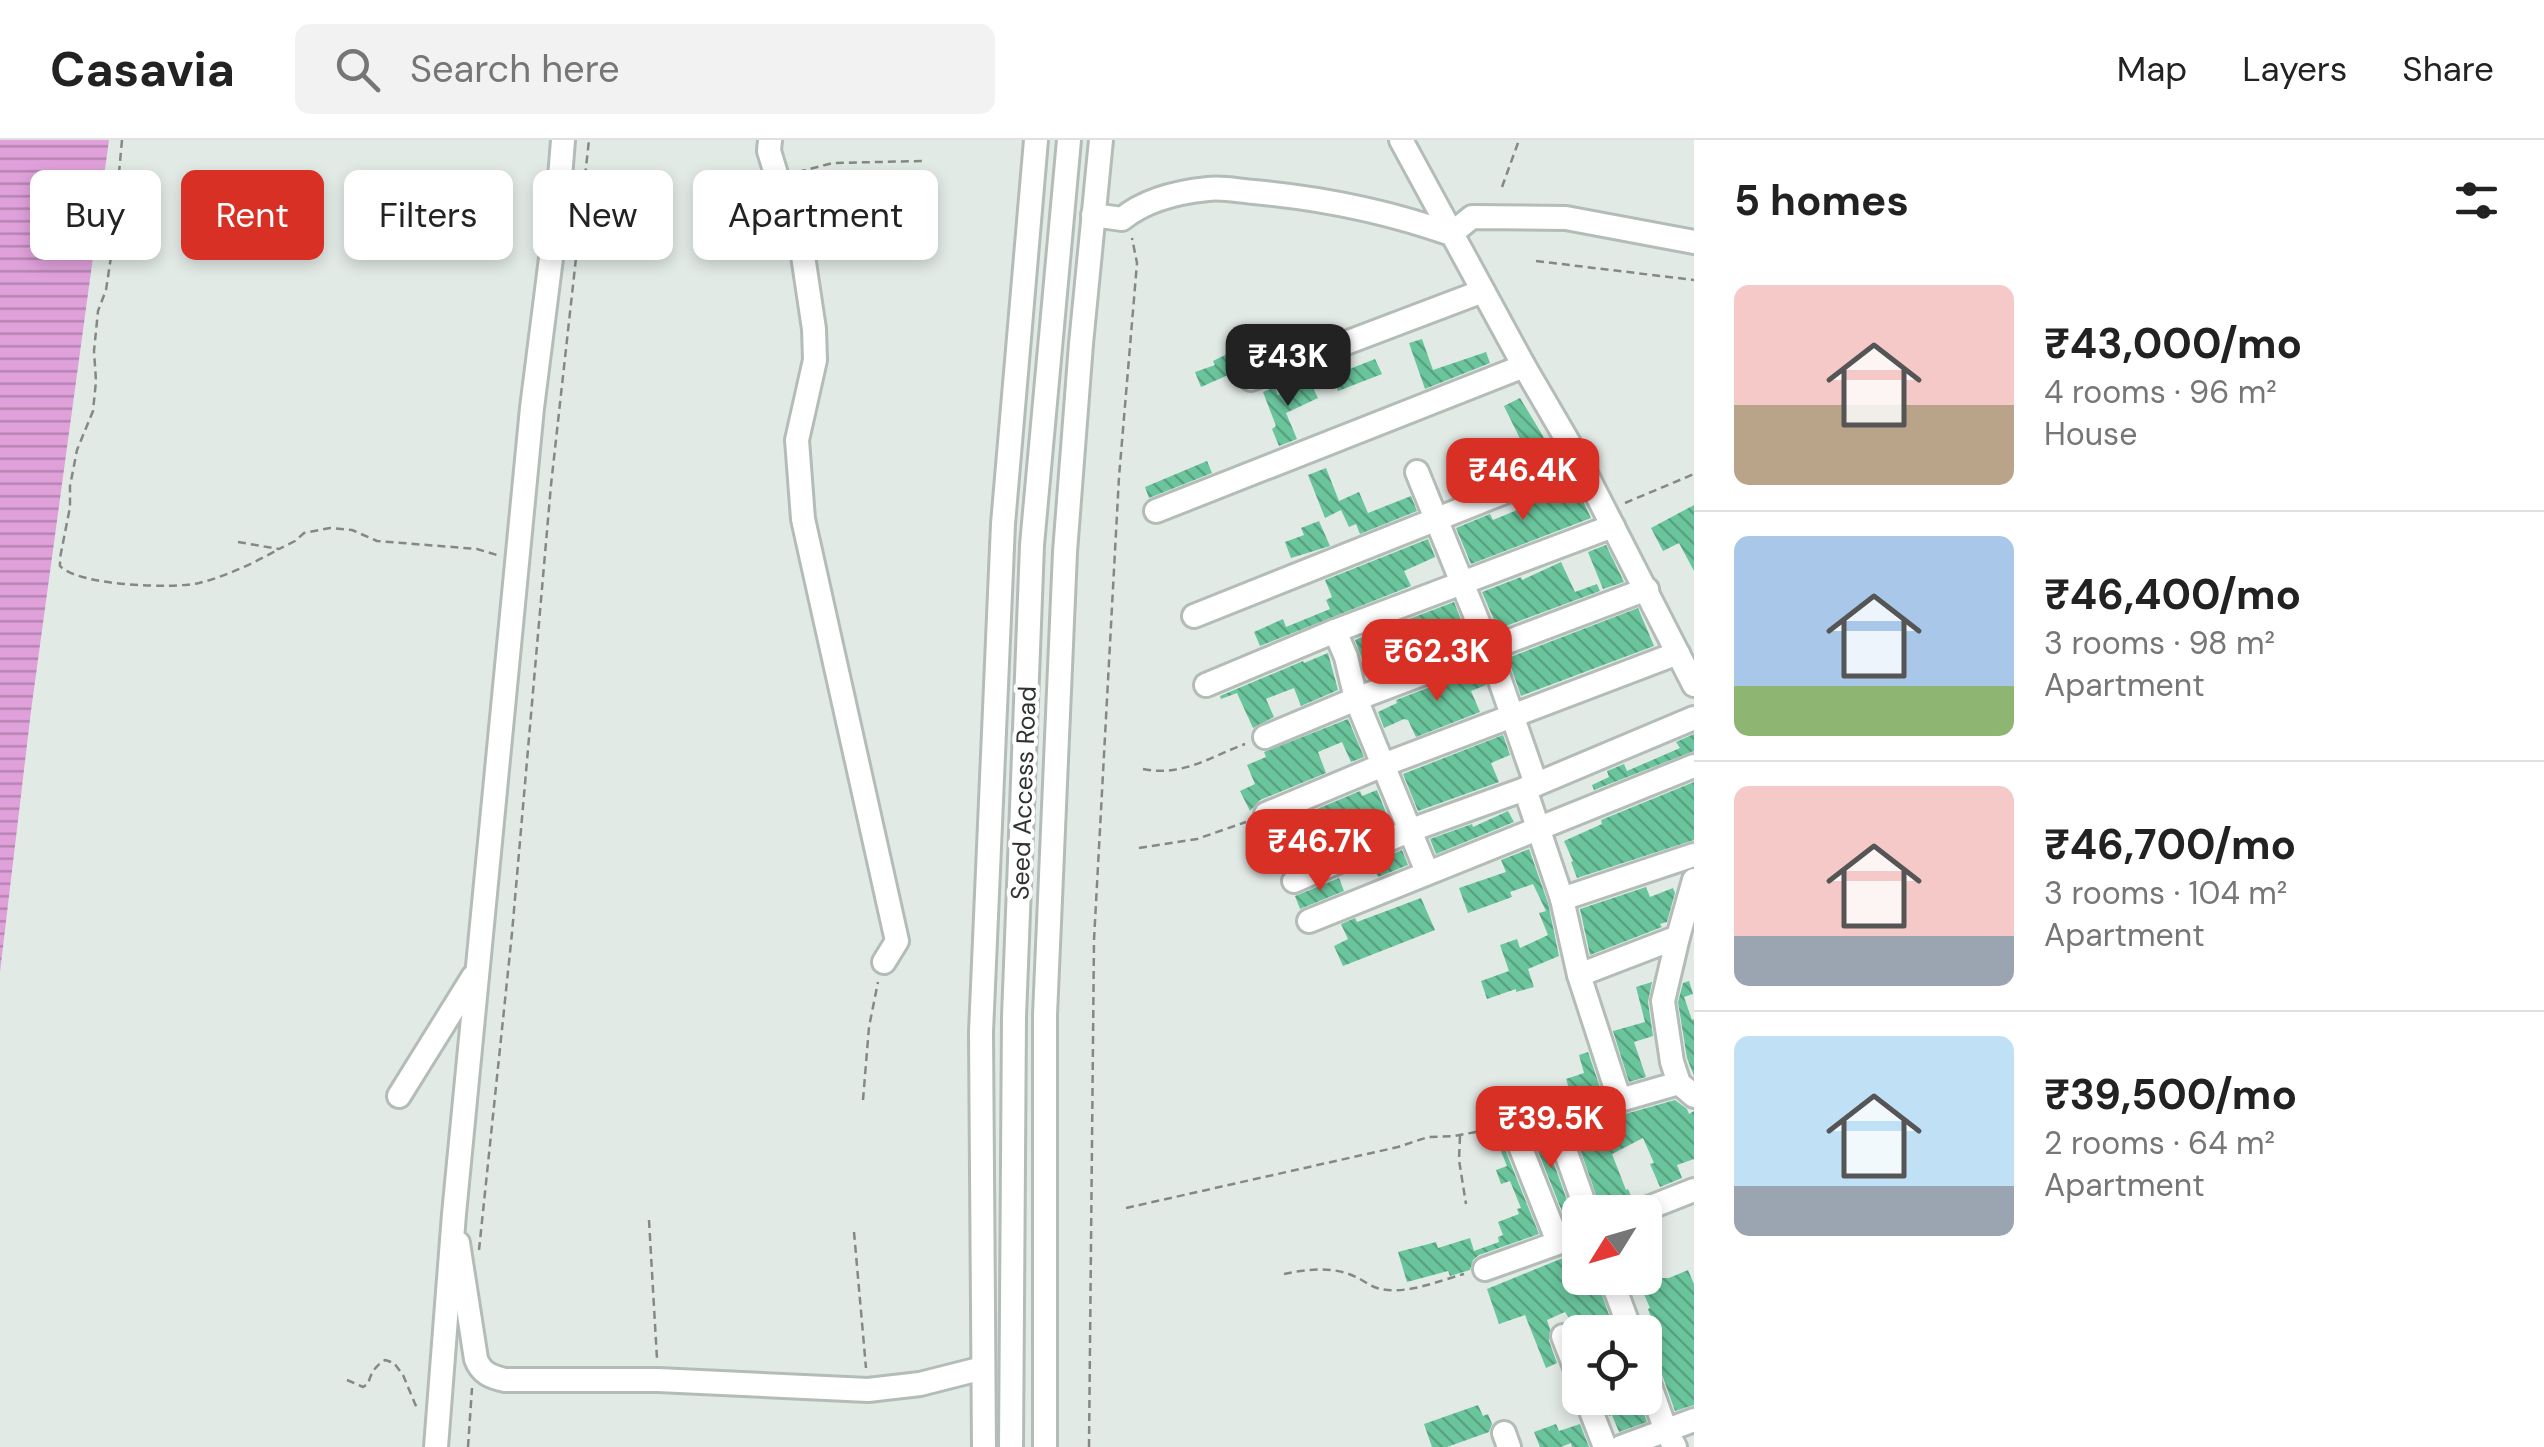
<!DOCTYPE html>
<meta charset="utf-8">
<style>
body{margin:0;font-family:"DM Sans",sans-serif;background:#f2f2f2;color:#222;height:100vh;display:flex;flex-direction:column;font-size:38px;white-space:nowrap}
*{box-sizing:border-box;margin:0}
p{font-size:32px;color:#767676}
.icon{flex:none;width:55px;height:55px;fill:none;stroke:currentColor;stroke-width:2;stroke-linecap:round;stroke-linejoin:round}
.map{position:relative;flex:1;overflow:hidden}
.panel{display:flex;flex-direction:column;background:#fff;width:850px}
.panel>*{flex:none}
.hud{position:absolute;left:30px;top:30px;width:950px;height:90px;display:flex;gap:20px}
.needle{width:65px;rotate:233deg}
.fabs{position:absolute;left:1562px;top:1055px;display:grid;gap:20px}
.fabs a{display:grid;place-items:center;width:100px;height:100px;border-radius:15px;background:#fff;box-shadow:0 5px 15px #0003;font-size:50px}
.price{position:absolute;translate:-50% -85px;padding:0 22px;border-radius:20px;background:#d93025;color:#fff;font-size:32px;line-height:65px;filter:drop-shadow(0 2px 5px #0008)}
.price::after{content:'';position:absolute;left:50%;top:60px;width:30px;height:22px;margin-left:-15px;background:inherit;clip-path:polygon(0 0,100% 0,50% 100%)}
.price.current{background:#222;color:#fff}
ul{padding:0;list-style:none}
li{display:flex;align-items:center;gap:30px;height:250px;padding:0 40px}
li+li{border-top:2px solid #e0e0e0}
li span{display:grid;place-items:center;flex:none;width:280px;height:200px;border-radius:15px;color:#555}
li>.icon{margin-inline-start:auto}
span .icon{width:120px;height:120px;fill:#fffc;stroke-width:1}
li b{font-size:42px}
h2{display:flex;justify-content:space-between;align-items:center;height:120px;padding:0 40px;font-size:42px}
.tag{padding:0 35px;border-radius:15px;background:#fff;box-shadow:0 5px 15px #0003;font-size:35px;line-height:90px}
.tag.current{background:#d93025;color:#fff}
header{display:flex;align-items:center;gap:60px;box-sizing:border-box;height:140px;padding:0 50px;background:#fff;border-bottom:2px solid #e0e0e0}
header strong{font-size:48px}
nav{display:flex;gap:55px;margin-inline-start:auto;font-size:35px}
.search{width:700px;height:90px;background:#f2f2f2;display:flex;align-items:center;gap:25px;box-sizing:border-box;padding:0 35px;border-radius:15px;color:#767676;font-size:38px}
main{display:flex;flex:1;min-height:0}
.map>svg:first-child{display:block}
.water{fill:url(#water-rules)}
.building{fill:url(#building-back-hatch)}
.lines{fill:none;stroke-linecap:round;stroke-linejoin:round}
.minor-casing{stroke:#b4bcb8;stroke-width:28}
.path{stroke:#848986;stroke-width:2.5;stroke-dasharray:8 5;stroke-linecap:butt}
.minor{stroke:#fff;stroke-width:22}
.labels{text-anchor:middle;stroke-width:8;stroke-linejoin:round;paint-order:stroke}
.street-label{font-size:25px;fill:#303331;stroke:#fff}
</style>
<header>
<strong>Casavia</strong>
<div class="search"><svg class="icon" aria-label="search" viewBox="0 0 24 24"><circle cx="10" cy="10" r="6"/><path d="M15 15l6 6"/></svg>Search here</div>
<nav><a>Map</a><a>Layers</a><a>Share</a></nav>
</header>
<main>
<div class="map">
<svg width="1694" height="1307" viewBox="0 0 1694 1307">
<defs>
<pattern id="water-rules" width="6" height="5" patternUnits="userSpaceOnUse" patternTransform="scale(2.5)"><rect width="6" height="5" fill="#e0a1db"/><path d="M0 2.5h6" fill="none" stroke="#b684b2"/></pattern>
<pattern id="building-back-hatch" width="6" height="6" patternUnits="userSpaceOnUse" patternTransform="scale(2.5)"><rect width="6" height="6" fill="#6ac59d"/><path d="M-1 5l2 2M0 0l6 6M5-1l2 2" fill="none" stroke="#58a181"/></pattern>
</defs>
<rect width="100%" height="100%" fill="#e2eae6"/>
<polygon class="water" points="0,0 109,0 31,571 0,832"/>
<g class="building">
<polygon points="1422,199 1433,230 1486,212 1490,223 1425,249 1409,203"/>
<polygon points="1227,214 1235,232 1201,247 1195,232 1215,225 1213,221"/>
<polygon points="1375,219 1382,234 1338,251 1332,236"/>
<polygon points="1309,240 1318,258 1286,273 1297,299 1279,306 1272,289 1276,286 1263,252 1275,247 1278,255"/>
<polygon points="1520,258 1543,296 1551,317 1488,343 1483,330 1523,315 1522,313 1526,311 1504,266"/>
<polygon points="1207,321 1212,333 1149,358 1145,347"/>
<polygon points="1326,328 1339,361 1359,352 1368,373 1411,356 1417,371 1360,394 1356,384 1349,387 1341,370 1325,378 1308,335"/>
<polygon points="1571,342 1579,362 1583,361 1591,378 1471,424 1456,388 1490,374 1493,380 1522,368 1519,362"/>
<polygon points="1694,365 1694,431 1679,403 1663,411 1651,388"/>
<polygon points="1319,381 1330,406 1291,418 1285,402 1304,395 1301,388"/>
<polygon points="1428,399 1435,417 1404,431 1411,446 1260,506 1254,492 1283,479 1286,487 1330,469 1326,460 1332,457 1325,440"/>
<polygon points="1606,405 1624,442 1603,449 1588,412"/>
<polygon points="1561,422 1575,452 1597,444 1600,451 1498,489 1482,452 1521,437 1522,440"/>
<polygon points="1454,462 1469,500 1369,538 1355,500 1369,494 1372,502 1399,490 1396,484"/>
<polygon points="1638,468 1654,506 1521,556 1508,518"/>
<polygon points="1328,513 1338,550 1301,566 1294,548 1268,558 1266,559 1274,577 1253,588 1237,553 1221,559 1220,556 1303,521 1304,523"/>
<polygon points="1480,528 1486,545 1471,551 1480,572 1416,597 1408,580 1404,579 1384,588 1378,572 1397,563 1396,560"/>
<polygon points="1348,579 1364,617 1351,622 1342,602 1318,612 1326,633 1260,660 1250,671 1240,651 1255,644 1247,625 1266,617 1264,612"/>
<polygon points="1694,594 1694,611 1594,650 1592,645 1609,637 1607,631 1624,624 1627,631 1680,608 1676,602"/>
<polygon points="1503,595 1510,615 1491,623 1499,642 1418,671 1403,634"/>
<polygon points="1694,642 1694,700 1577,738 1571,722 1573,721 1564,701 1602,684 1601,680"/>
<polygon points="1377,650 1390,683 1288,727 1280,710 1288,706 1279,685 1360,651 1362,656"/>
<polygon points="1508,671 1514,682 1436,714 1430,699 1472,684 1473,687"/>
<polygon points="1529,709 1548,763 1559,816 1528,829 1534,847 1516,852 1516,849 1487,859 1481,841 1509,831 1500,805 1517,799 1520,808 1548,795 1539,773 1546,771 1533,744 1510,752 1512,757 1468,773 1459,748 1506,732 1501,720"/>
<polygon points="1402,710 1408,725 1378,737 1372,723"/>
<polygon points="1339,738 1344,751 1300,769 1295,756"/>
<polygon points="1646,747 1650,757 1673,748 1675,753 1667,782 1660,784 1662,787 1590,815 1580,769"/>
<polygon points="1421,758 1435,790 1343,826 1334,806 1348,799 1341,784 1355,778 1357,782"/>
<polygon points="1689,841 1693,854 1684,857 1692,880 1694,879 1694,936 1687,918 1678,862 1683,843"/>
<polygon points="1652,842 1648,862 1653,896 1634,902 1646,937 1629,942 1613,891 1645,882 1636,847"/>
<polygon points="1588,912 1601,950 1572,958 1566,939 1584,933 1579,915"/>
<polygon points="1675,960 1687,969 1689,974 1694,971 1694,1019 1677,1025 1682,1038 1660,1047 1650,1024 1654,1023 1643,998 1612,1014 1626,1050 1628,1049 1632,1058 1626,1064 1623,1071 1602,1072 1573,989 1589,984 1591,989 1618,976"/>
<polygon points="1543,993 1569,1066 1563,1067 1569,1083 1567,1084 1532,996"/>
<polygon points="1504,1007 1539,1094 1479,1115 1473,1120 1470,1130 1450,1136 1448,1131 1407,1142 1398,1112 1436,1102 1438,1108 1470,1098 1474,1111 1499,1102 1498,1097 1503,1095 1498,1082 1519,1074 1517,1069 1521,1068 1510,1041 1501,1044 1496,1030 1507,1026 1500,1009"/>
<polygon points="1580,1111 1580,1138 1596,1138 1615,1192 1578,1192 1565,1172 1547,1180 1550,1189 1549,1201 1557,1223 1546,1228 1525,1175 1499,1184 1487,1149"/>
<polygon points="1688,1130 1694,1144 1694,1265 1675,1271 1659,1226 1654,1220 1645,1217 1645,1203 1658,1199 1648,1169 1650,1168 1637,1138 1669,1138"/>
<polygon points="1606,1258 1638,1258 1647,1282 1619,1292 1612,1275 1609,1276 1602,1259"/>
<polygon points="1478,1265 1483,1276 1488,1274 1492,1284 1489,1292 1447,1307 1432,1307 1424,1284"/>
<polygon points="1556,1284 1559,1291 1580,1284 1589,1307 1572,1307 1571,1303 1561,1307 1540,1307 1534,1292"/>
</g>
<g class="lines">
<g class="minor-casing">
<g id="minor">
<polyline points="770,0 769,11 777,37 802,109 814,189 815,220 797,300 803,379 897,801 884,822"/>
<polyline points="1401,0 1524,226 1580,322 1694,545"/>
<path d="M1093 75 1122 79C1145 60 1178 52 1208 49 1223 47 1239 51 1254 52 1320 58 1389 72 1451 94L1472 77 1566 78 1694 102"/>
<polyline points="1251,239 1483,151"/>
<polyline points="1417,332 1489,509 1536,644"/>
<polyline points="1156,371 1524,226"/>
<polyline points="1194,476 1580,322"/>
<polyline points="1206,545 1335,491"/>
<polyline points="1265,597 1356,559 1647,449"/>
<polyline points="1525,649 1562,759 1579,835 1619,958"/>
<polyline points="1266,674 1383,625 1678,513"/>
<polyline points="1427,732 1356,559 1346,517 1335,491 1613,386"/>
<polyline points="1694,740 1678,797 1663,861 1672,922 1679,943 1694,956"/>
<polyline points="1294,741 1411,690 1525,649 1694,578"/>
<polyline points="1562,759 1694,715"/>
<polyline points="1309,781 1694,626"/>
<polyline points="1579,835 1678,797"/>
<polyline points="399,956 473,837"/>
<polyline points="1554,979 1587,1072"/>
<polyline points="1638,1072 1694,1050"/>
<polyline points="1558,1102 1512,986 1543,977 1554,979 1679,943"/>
<path d="M458 1103 476 1219C481 1233 491 1237 505 1240H658L868 1250 920 1244 983 1228"/>
<polyline points="1485,1129 1580,1095"/>
<polyline points="1611,1138 1631,1192"/>
<polyline points="1563,1196 1580,1240"/>
<polyline points="1645,1232 1666,1291 1675,1307"/>
<polyline points="1586,1258 1605,1307"/>
<polyline points="1504,1293 1509,1307"/>
<polyline points="436,1307 454,1074 532,268 558,63 563,0"/>
<polyline points="984,1307 981,892 1003,384 1036,0"/>
<polyline points="1011,1307 1014,877 1032,405 1069,0"/>
<polyline points="1045,1307 1045,875 1065,412 1081,204 1101,0"/>
<polyline points="1621,1307 1694,1280"/>
</g>
</g>
<g class="path">
<path d="M122 0 112 110 106 150 98 171 94 211 96 241 93 271 77 310 70 346V367L60 418V426C79 446 172 449 199 443 227 436 254 423 279 409"/>
<polyline points="798,32 833,23 924,21"/>
<polyline points="1502,47 1519,0"/>
<polyline points="1536,121 1694,140"/>
<polyline points="1625,363 1694,334"/>
<polyline points="238,402 279,409 295,401 304,393 330,388 352,390 377,401 477,409 497,415"/>
<path d="M1143 629C1182 637 1210 617 1245 604"/>
<polyline points="1139,708 1197,699 1246,682"/>
<polyline points="863,960 869,887 878,842"/>
<polyline points="1460,996 1459,1020 1466,1064"/>
<polyline points="1126,1068 1398,1007 1428,997 1454,996 1492,989"/>
<polyline points="649,1080 657,1219"/>
<polyline points="854,1092 866,1228"/>
<polyline points="479,1110 512,793 551,345 589,0"/>
<path d="M1284 1134C1307 1129 1334 1126 1356 1137 1363 1140 1370 1146 1377 1148 1404 1156 1438 1141 1464 1134"/>
<path d="M347 1240 363 1247 368 1244C371 1233 375 1226 385 1220L394 1223 403 1235 418 1271"/>
<polyline points="468,1307 472,1248"/>
<polyline points="1089,1307 1094,800 1119,337 1137,123 1132,98"/>
</g>
<use href="#minor" class="minor"/>
</g>
<g class="labels">
<g class="street-label">
<text transform="translate(1023 653) rotate(-88)" y="9">Seed Access Road</text>
</g>
</g>
</svg>
<div class="fabs">
<a><svg class="needle" viewBox="-14 -14 28 28"><path d="M0-13l5 13h-10z" fill="#e53935"/><path d="M0 13l5-13h-10z" fill="#767676"/></svg></a>
<a><svg class="icon" aria-label="locate" viewBox="0 0 24 24"><circle cx="12" cy="12" r="6"/><path d="M12 2v4M12 18v4M2 12h4M18 12h4"/></svg></a>
</div>
<b class="price current" style="left:1288px;top:269px">₹43K</b>
<b class="price" style="left:1523px;top:383px">₹46.4K</b>
<b class="price" style="left:1437px;top:564px">₹62.3K</b>
<b class="price" style="left:1320px;top:754px">₹46.7K</b>
<b class="price" style="left:1551px;top:1031px">₹39.5K</b>
<div class="hud">
<a class="tag">Buy</a>
<a class="tag current">Rent</a>
<a class="tag">Filters</a>
<a class="tag">New</a>
<a class="tag">Apartment</a>
</div>
</div>
<section class="panel">
<h2>5 homes<svg class="icon" aria-label="filters" viewBox="0 0 24 24"><path d="M4 7h16M4 17h16"/><circle cx="9" cy="7" r="2"/><circle cx="15" cy="17" r="2"/></svg></h2>
<ul>
<li><span style="background:linear-gradient(#f6c9c9 60%,#b9a48a 0)"><svg class="icon" aria-label="home" viewBox="0 0 24 24"><path d="M3 11l9-7 9 7M6 9v11h12V9"/></svg></span><div><b>₹43,000/mo</b><p>4 rooms · 96 m²</p><p>House</p></div></li>
<li><span style="background:linear-gradient(#a9c7e8 75%,#8fb573 0)"><svg class="icon" aria-label="home" viewBox="0 0 24 24"><path d="M3 11l9-7 9 7M6 9v11h12V9"/></svg></span><div><b>₹46,400/mo</b><p>3 rooms · 98 m²</p><p>Apartment</p></div></li>
<li><span style="background:linear-gradient(#f6c9c9 75%,#9aa5b1 0)"><svg class="icon" aria-label="home" viewBox="0 0 24 24"><path d="M3 11l9-7 9 7M6 9v11h12V9"/></svg></span><div><b>₹46,700/mo</b><p>3 rooms · 104 m²</p><p>Apartment</p></div></li>
<li><span style="background:linear-gradient(#bfe0f5 75%,#9aa5b1 0)"><svg class="icon" aria-label="home" viewBox="0 0 24 24"><path d="M3 11l9-7 9 7M6 9v11h12V9"/></svg></span><div><b>₹39,500/mo</b><p>2 rooms · 64 m²</p><p>Apartment</p></div></li>
</ul>
</section>
</main>
